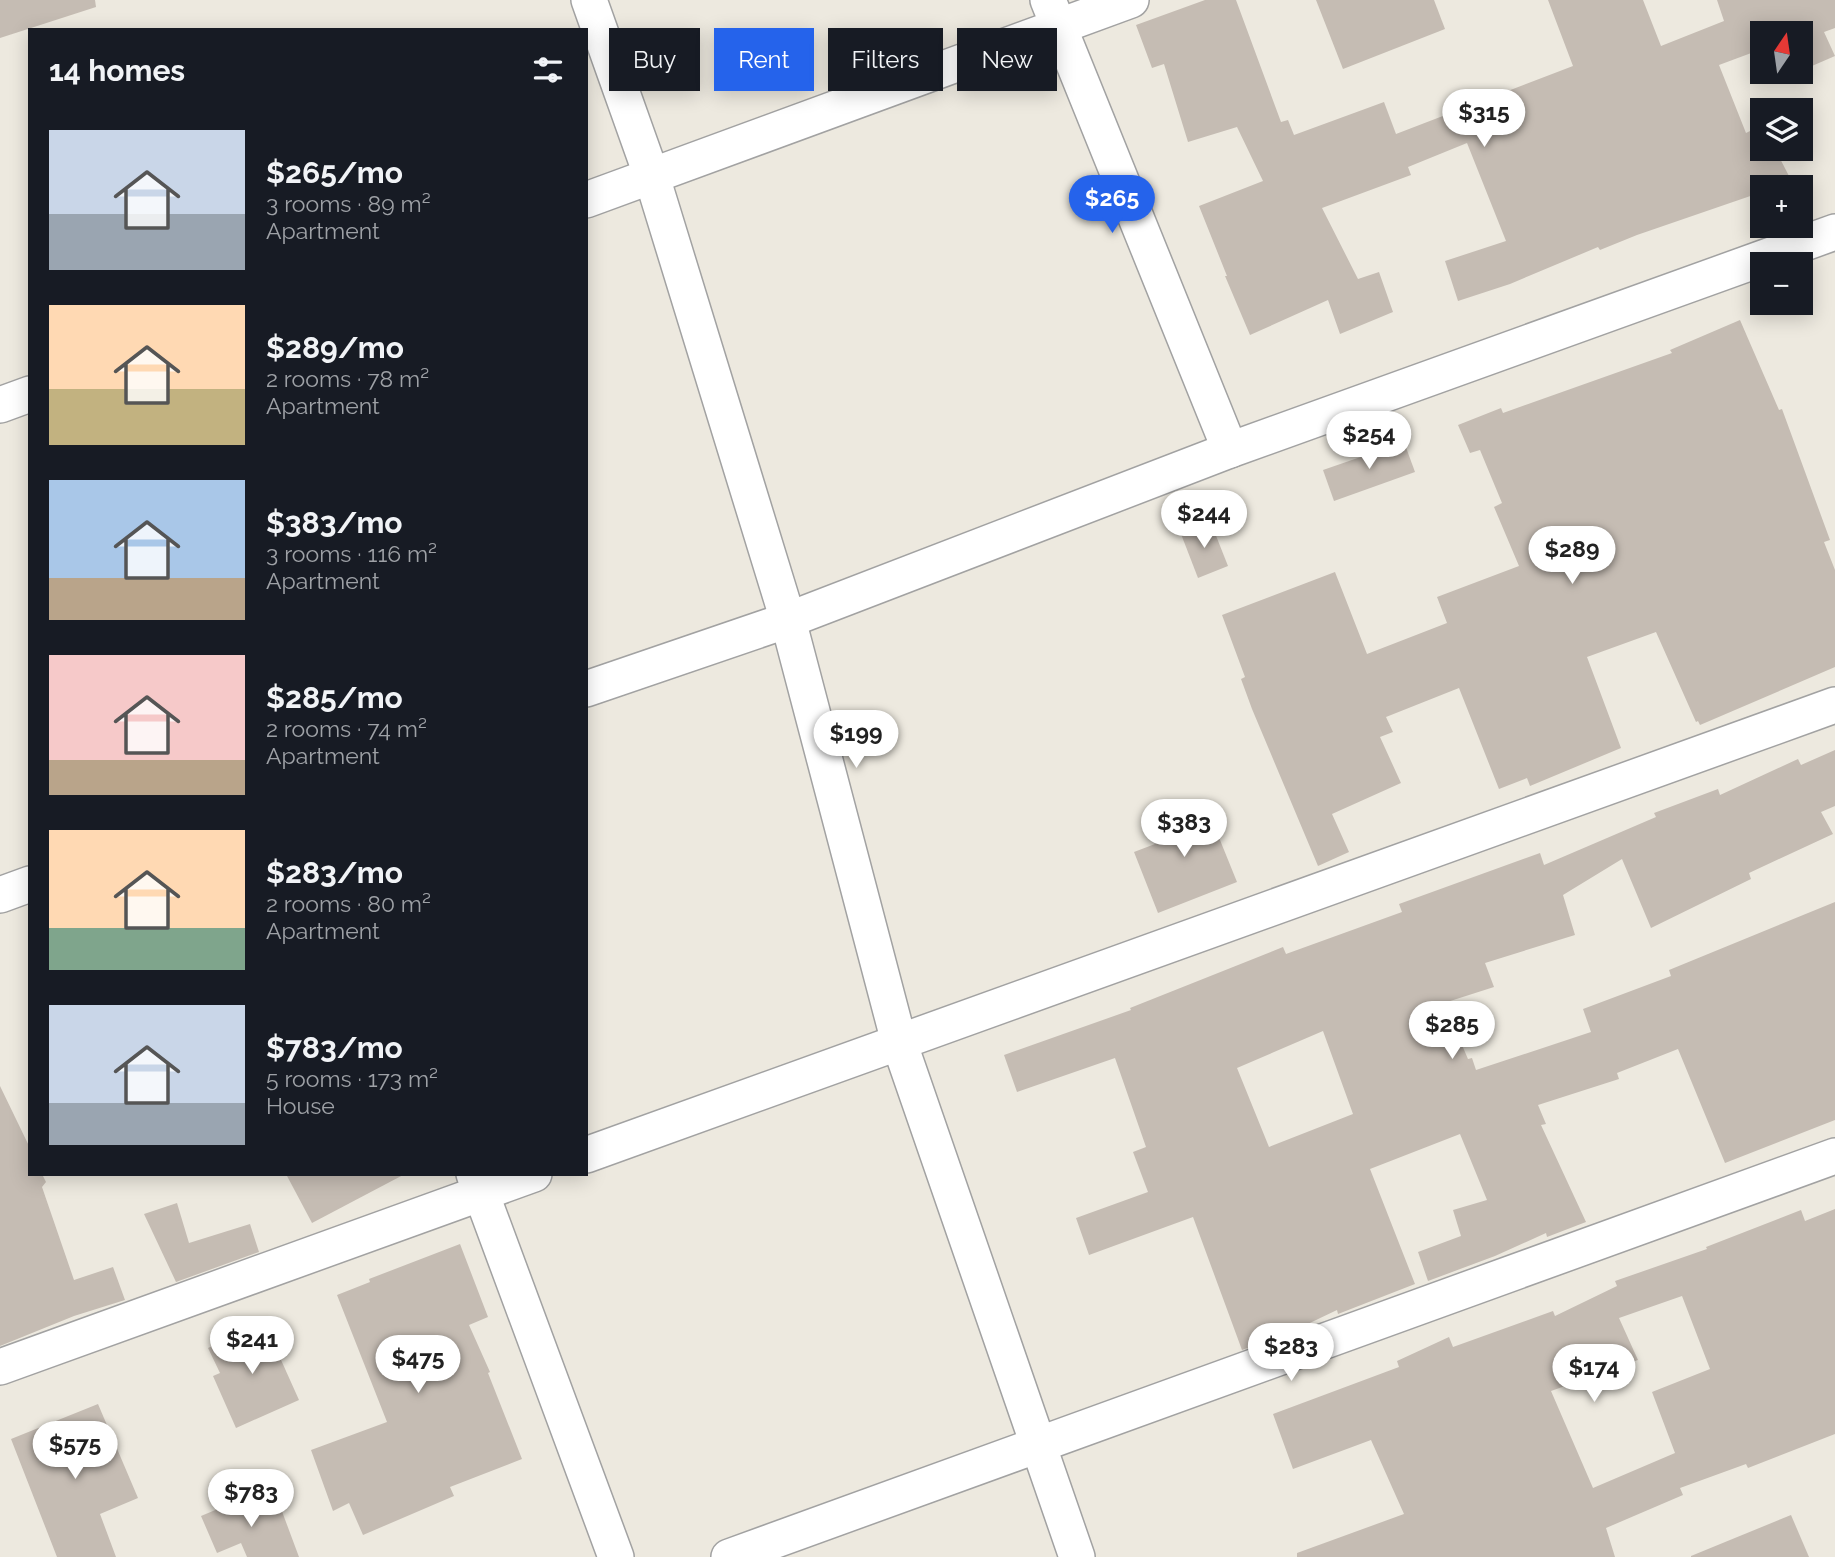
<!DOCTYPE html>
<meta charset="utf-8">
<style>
body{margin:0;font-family:Raleway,sans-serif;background:#242831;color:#f1f3f6;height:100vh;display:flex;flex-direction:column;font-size:26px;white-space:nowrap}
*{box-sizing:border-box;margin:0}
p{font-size:23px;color:#9ea1a6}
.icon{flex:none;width:38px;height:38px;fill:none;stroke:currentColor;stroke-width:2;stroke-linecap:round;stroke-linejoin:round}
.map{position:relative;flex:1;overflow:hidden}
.side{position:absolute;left:28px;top:28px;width:560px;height:1148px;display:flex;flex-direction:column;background:#171b24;border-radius:0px;box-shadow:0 4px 18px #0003}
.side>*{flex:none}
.banner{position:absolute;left:609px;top:28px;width:665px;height:63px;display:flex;gap:14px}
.needle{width:46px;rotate:13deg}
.fabs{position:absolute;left:1750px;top:21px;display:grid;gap:14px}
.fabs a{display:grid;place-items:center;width:63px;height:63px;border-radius:0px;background:#171b24;box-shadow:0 4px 18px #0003;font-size:35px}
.price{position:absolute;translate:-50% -60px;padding:0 16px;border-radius:24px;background:#fff;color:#222;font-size:23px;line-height:46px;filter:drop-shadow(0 2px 4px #0008)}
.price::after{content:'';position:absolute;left:50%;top:42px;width:21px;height:16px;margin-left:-10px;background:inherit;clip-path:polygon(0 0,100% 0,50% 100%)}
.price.on{background:#2563eb;color:#fff}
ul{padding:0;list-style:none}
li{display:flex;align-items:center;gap:21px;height:175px;padding:0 21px}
li span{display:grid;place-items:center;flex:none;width:196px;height:140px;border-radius:0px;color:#555}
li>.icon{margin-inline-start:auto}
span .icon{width:84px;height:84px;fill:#fffc;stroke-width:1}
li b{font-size:30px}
h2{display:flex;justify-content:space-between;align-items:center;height:84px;padding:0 21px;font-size:30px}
.tag{padding:0 24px;border-radius:0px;background:#171b24;box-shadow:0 4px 18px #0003;font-size:24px;line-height:63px}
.tag.on{background:#2563eb;color:#fff}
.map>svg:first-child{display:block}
.building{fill:#c5bcb3;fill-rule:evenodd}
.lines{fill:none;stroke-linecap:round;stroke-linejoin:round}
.minor-casing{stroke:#a2a2a2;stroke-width:38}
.minor{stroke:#fff;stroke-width:35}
</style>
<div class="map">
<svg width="1835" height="1557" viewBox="0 0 1835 1557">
<rect width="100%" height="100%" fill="#ede9df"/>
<g class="building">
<polygon points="0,0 95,0 96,7 0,38"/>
<polygon points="1205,0 1236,0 1281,122 1288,120 1294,135 1384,102 1396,134 1573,66 1548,0 1643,0 1661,46 1724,21 1717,0 1835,0 1835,28 1824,32 1835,56 1805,69 1801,58 1801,33 1762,33 1762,49 1719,65 1746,133 1762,125 1762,149 1775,149 1789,176 1774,181 1776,187 1762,187 1762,192 1637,235 1600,250 1598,247 1510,284 1458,301 1445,261 1506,241 1467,143 1408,167 1411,175 1322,208 1358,279 1379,272 1393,312 1340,334 1328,300 1250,335 1225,276 1227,276 1199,206 1263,181 1237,127 1188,142 1164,64 1152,68 1136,25"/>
<polygon points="1316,0 1434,0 1445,29 1343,69"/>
<polygon points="1740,320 1779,410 1782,409 1830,540 1824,542 1835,570 1835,667 1700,725 1698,721 1696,722 1656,632 1587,657 1621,748 1530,786 1527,778 1499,789 1459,688 1386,717 1393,732 1380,737 1401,783 1332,814 1349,852 1318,866 1252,709 1241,679 1245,677 1222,615 1335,572 1367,654 1447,623 1437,597 1519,566 1494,507 1502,503 1480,450 1470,453 1458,425 1501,408 1503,413 1672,353 1670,350"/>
<polygon points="1404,442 1415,472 1334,501 1323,470"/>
<polygon points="1211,523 1228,566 1198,578 1181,534"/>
<path d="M1835 750V806L1821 812 1833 834 1749 873 1751 879 1651 928 1622 859 1563 895 1575 935 1485 963 1494 987 1444 1003 1468 1059 1472 1058 1476 1070 1591 1032 1583 1009 1671 976 1669 970 1835 902V1120L1725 1163 1678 1049 1617 1073 1619 1079 1538 1105 1546 1124 1541 1125 1586 1222 1547 1237 1546 1233 1495 1256 1428 1281 1418 1252 1461 1236 1453 1210 1487 1200 1460 1134 1370 1169 1415 1284 1338 1314 1337 1310 1293 1331 1242 1350 1193 1217 1089 1255 1076 1218 1148 1192 1133 1152 1146 1147 1115 1058 1017 1092 1004 1055 1131 1010 1130 1008 1283 947 1286 954 1402 912 1399 904 1540 853 1544 865 1656 817 1654 813 1718 789 1720 795 1798 759 1801 765ZM1323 1031 1353 1114 1269 1147 1237 1068Z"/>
<polygon points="1205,803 1237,882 1158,913 1134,852 1155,844 1147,825"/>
<polygon points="0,1086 30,1148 30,1174 42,1174 46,1182 42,1187 74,1280 113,1267 125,1300 74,1316 0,1346"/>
<polygon points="286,1174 405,1174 312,1223"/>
<polygon points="177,1203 189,1243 250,1224 259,1252 176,1282 144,1214"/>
<path d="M1835 1209V1434L1748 1468 1746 1464 1680 1488 1683 1495 1606 1528 1615 1557H1297V1553L1404 1514 1371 1440 1293 1469 1273 1414 1399 1367 1397 1361 1449 1337 1453 1347 1553 1311 1555 1316 1617 1286 1615 1281 1707 1249 1706 1247 1801 1210 1805 1221ZM1682 1296 1710 1369 1652 1392 1675 1453 1593 1488 1551 1391 1638 1360 1619 1318Z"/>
<polygon points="460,1244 488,1317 469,1325 490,1372 488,1373 522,1459 450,1487 454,1496 363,1535 349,1503 333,1511 311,1450 387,1422 337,1295 370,1282 369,1279"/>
<polygon points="264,1322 299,1400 236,1428 213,1376 220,1373 208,1348"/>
<polygon points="98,1404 138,1498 100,1514 116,1557 57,1557 11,1439"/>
<polygon points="261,1491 269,1511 280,1506 299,1557 247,1557 241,1543 217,1553 201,1516"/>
<polygon points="1791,1515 1809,1557 1691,1557 1691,1556"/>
</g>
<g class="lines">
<g class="minor-casing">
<g id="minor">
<polyline points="589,0 652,177 788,620 899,1042 1077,1557"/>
<polyline points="1048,0 1230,450"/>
<polyline points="586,200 1131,0"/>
<polyline points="0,405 30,394"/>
<polyline points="586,689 788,620 1230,450 1835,232"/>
<polyline points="0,895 30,884"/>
<polyline points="586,1155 1835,705"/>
<polyline points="474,1174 616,1557"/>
<polyline points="0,1367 534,1174"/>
<polyline points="729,1557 1835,1156"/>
</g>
</g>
<use href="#minor" class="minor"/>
</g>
</svg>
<div class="fabs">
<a><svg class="needle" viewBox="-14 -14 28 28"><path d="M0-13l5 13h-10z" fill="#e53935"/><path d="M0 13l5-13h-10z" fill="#9ea1a6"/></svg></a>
<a><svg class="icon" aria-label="layers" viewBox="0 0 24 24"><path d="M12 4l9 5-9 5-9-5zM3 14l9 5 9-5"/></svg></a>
<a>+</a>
<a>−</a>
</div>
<b class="price" style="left:1484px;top:149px">$315</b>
<b class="price on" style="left:1112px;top:235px">$265</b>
<b class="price" style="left:1369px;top:471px">$254</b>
<b class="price" style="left:1204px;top:550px">$244</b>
<b class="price" style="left:1572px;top:586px">$289</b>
<b class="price" style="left:856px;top:770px">$199</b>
<b class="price" style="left:1184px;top:859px">$383</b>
<b class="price" style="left:1452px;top:1061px">$285</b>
<b class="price" style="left:252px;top:1376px">$241</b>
<b class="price" style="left:1291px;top:1383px">$283</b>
<b class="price" style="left:418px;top:1395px">$475</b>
<b class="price" style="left:1594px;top:1404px">$174</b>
<b class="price" style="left:75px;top:1481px">$575</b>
<b class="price" style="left:251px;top:1529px">$783</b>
<div class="banner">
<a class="tag">Buy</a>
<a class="tag on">Rent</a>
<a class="tag">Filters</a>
<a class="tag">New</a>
</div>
<section class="side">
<h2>14 homes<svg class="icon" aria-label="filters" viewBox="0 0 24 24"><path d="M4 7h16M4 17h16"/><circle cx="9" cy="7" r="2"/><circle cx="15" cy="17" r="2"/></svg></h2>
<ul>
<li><span style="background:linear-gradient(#c9d6e8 60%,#9aa5b1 0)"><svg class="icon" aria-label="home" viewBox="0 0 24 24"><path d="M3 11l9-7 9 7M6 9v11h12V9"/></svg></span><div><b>$265/mo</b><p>3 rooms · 89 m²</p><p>Apartment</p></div></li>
<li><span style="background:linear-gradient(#ffd9b3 60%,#c2b280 0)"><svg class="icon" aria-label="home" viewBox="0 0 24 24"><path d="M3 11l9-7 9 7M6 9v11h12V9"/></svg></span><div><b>$289/mo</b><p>2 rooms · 78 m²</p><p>Apartment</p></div></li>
<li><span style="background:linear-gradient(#a9c7e8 70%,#b9a48a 0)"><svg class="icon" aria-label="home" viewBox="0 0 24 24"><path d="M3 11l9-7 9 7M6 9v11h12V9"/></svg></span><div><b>$383/mo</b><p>3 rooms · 116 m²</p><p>Apartment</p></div></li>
<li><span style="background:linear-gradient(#f6c9c9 75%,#b9a48a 0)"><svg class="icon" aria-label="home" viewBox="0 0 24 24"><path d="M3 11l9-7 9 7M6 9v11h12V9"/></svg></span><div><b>$285/mo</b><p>2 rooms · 74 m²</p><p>Apartment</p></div></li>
<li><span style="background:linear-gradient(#ffd9b3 70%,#7fa58c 0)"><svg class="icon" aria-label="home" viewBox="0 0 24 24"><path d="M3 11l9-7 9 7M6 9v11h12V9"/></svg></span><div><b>$283/mo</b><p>2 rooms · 80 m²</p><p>Apartment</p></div></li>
<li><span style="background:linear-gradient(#c9d6e8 70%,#9aa5b1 0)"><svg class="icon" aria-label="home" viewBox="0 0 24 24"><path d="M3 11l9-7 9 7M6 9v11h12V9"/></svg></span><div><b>$783/mo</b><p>5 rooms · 173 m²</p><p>House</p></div></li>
</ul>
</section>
</div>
